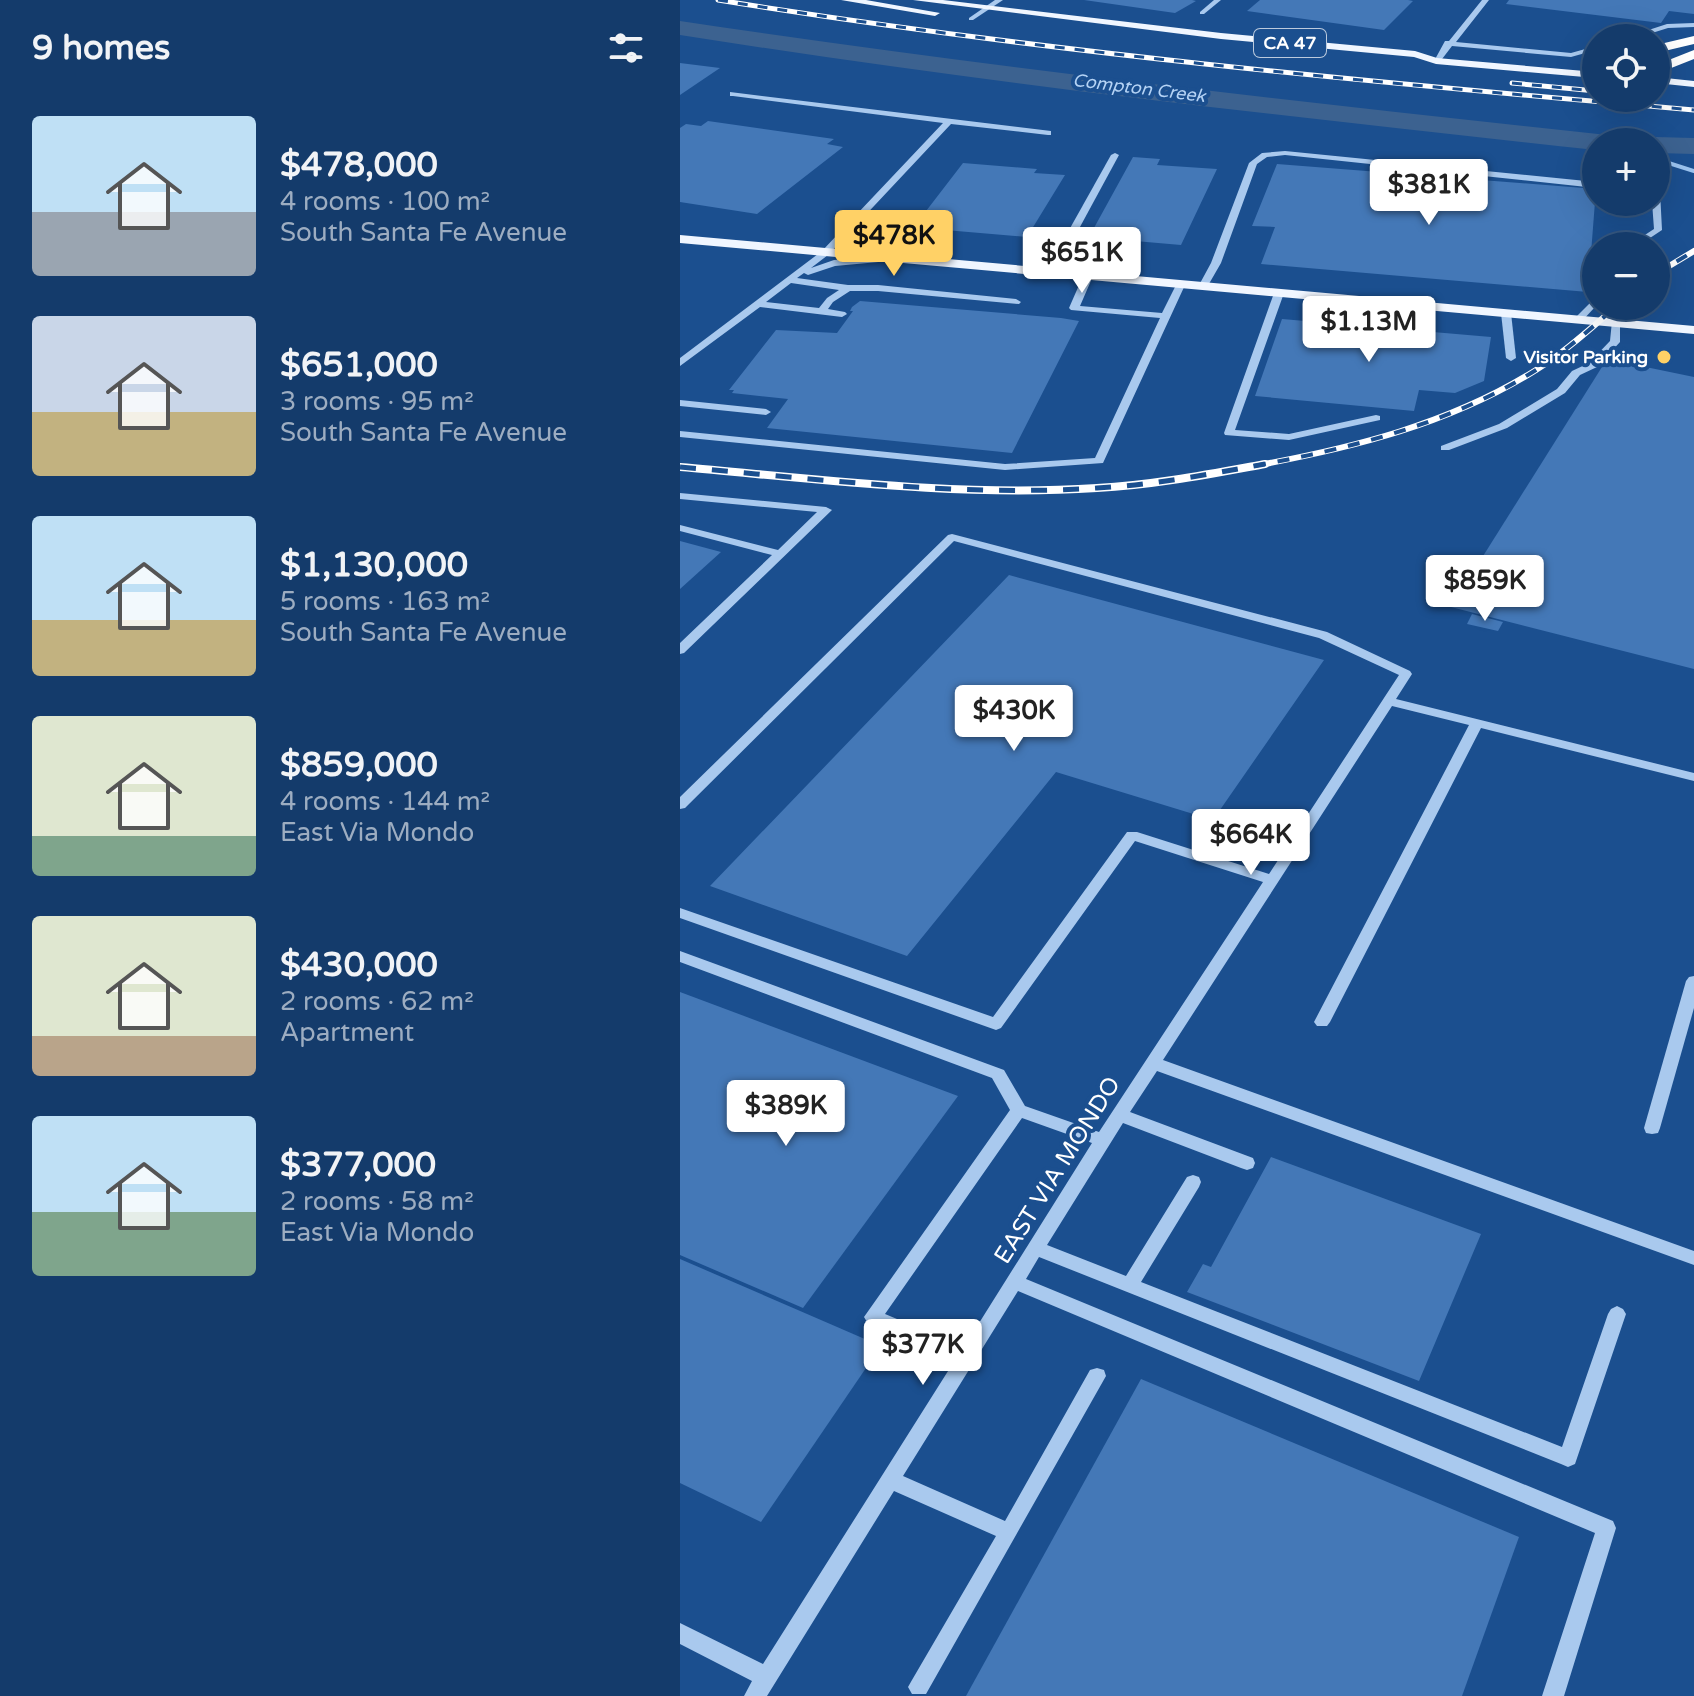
<!DOCTYPE html>
<meta charset="utf-8">
<style>
body{margin:0;font-family:"Varela Round",sans-serif;background:#214673;color:#f1f3f6;height:100vh;display:flex;flex-direction:column;font-size:30px;white-space:nowrap}
*{box-sizing:border-box;margin:0}
p{font-size:26px;color:#9dadc1}
.icon{flex:none;width:44px;height:44px;fill:none;stroke:currentColor;stroke-width:2;stroke-linecap:round;stroke-linejoin:round}
.map{position:relative;flex:1;overflow:hidden}
.panel{display:flex;flex-direction:column;background:#143b6b;width:680px}
.panel>*{flex:none}
.fabs{position:absolute;left:902px;top:24px;display:grid;gap:16px}
.fabs a{display:grid;place-items:center;width:88px;height:88px;border-radius:50%;background:#143b6b;box-shadow:0 8px 32px #0002,0 0 0 2px #33557e;font-size:40px}
.price{position:absolute;translate:-50% -68px;padding:0 18px;border-radius:8px;background:#fff;color:#222;font-size:26px;line-height:52px;filter:drop-shadow(0 2px 4px #0008)}
.price::after{content:'';position:absolute;left:50%;top:48px;width:24px;height:18px;margin-left:-12px;background:inherit;clip-path:polygon(0 0,100% 0,50% 100%)}
.price.active{background:#ffd166;color:#111}
ul{padding:0;list-style:none}
li{display:flex;align-items:center;gap:24px;height:200px;padding:0 32px}
li span{display:grid;place-items:center;flex:none;width:224px;height:160px;border-radius:8px;color:#555}
li>.icon{margin-inline-start:auto}
span .icon{width:96px;height:96px;fill:#fffc;stroke-width:1}
li b{font-size:34px}
h2{display:flex;justify-content:space-between;align-items:center;height:96px;padding:0 32px;font-size:34px}
main{display:flex;flex:1;min-height:0}
.map>svg:first-child{display:block}
.lines{fill:none;stroke-linecap:round;stroke-linejoin:round}
.stream{stroke:#9cc4f0;stroke-width:4}
.river{fill:#3c6290;fill-rule:evenodd}
.building{fill:#4478b7}
.minor{fill:#a9c9ee;fill-rule:evenodd}
.major{fill:#f0f6ff;fill-rule:evenodd}
.highway{fill:#fff;fill-rule:evenodd}
.rail-far2-casing{stroke:#fff;stroke-width:5}
.rail-far1-casing{stroke:#fff;stroke-width:6}
.rail-casing{stroke:#fff;stroke-width:8}
.rail-far2{stroke:#1b4f8f;stroke-width:3;stroke-dasharray:10;stroke-linecap:butt}
.rail-far1{stroke:#1b4f8f;stroke-width:4;stroke-dasharray:12;stroke-linecap:butt}
.rail{stroke:#1b4f8f;stroke-width:5;stroke-dasharray:16;stroke-linecap:butt}
.poi-dot{fill:#ffd166;stroke:#1b4f8f;stroke-width:3}
.labels{text-anchor:middle;stroke-width:8;stroke-linejoin:round;paint-order:stroke}
.shield{fill:#1b4f8f;stroke:#bbcadd;stroke-width:2}
.shield-label{font-size:18px;font-weight:bold;fill:#fff}
.far-water-label{font-size:18px;font-style:italic;fill:#b5d3f5;stroke:#1b4f8f}
.far-poi-label{font-size:18px;font-weight:bold;fill:#fff;stroke:#1b4f8f;text-anchor:end}
.near-street-label{font-size:24px;fill:#fff;stroke:#1b4f8f}
</style>
<main>
<section class="panel">
<h2>9 homes<svg class="icon" aria-label="filters" viewBox="0 0 24 24"><path d="M4 7h16M4 17h16"/><circle cx="9" cy="7" r="2"/><circle cx="15" cy="17" r="2"/></svg></h2>
<ul>
<li><span style="background:linear-gradient(#bfe0f5 60%,#9aa5b1 0)"><svg class="icon" aria-label="home" viewBox="0 0 24 24"><path d="M3 11l9-7 9 7M6 9v11h12V9"/></svg></span><div><b>$478,000</b><p>4 rooms · 100 m²</p><p>South Santa Fe Avenue</p></div></li>
<li><span style="background:linear-gradient(#c9d6e8 60%,#c2b280 0)"><svg class="icon" aria-label="home" viewBox="0 0 24 24"><path d="M3 11l9-7 9 7M6 9v11h12V9"/></svg></span><div><b>$651,000</b><p>3 rooms · 95 m²</p><p>South Santa Fe Avenue</p></div></li>
<li><span style="background:linear-gradient(#bfe0f5 65%,#c2b280 0)"><svg class="icon" aria-label="home" viewBox="0 0 24 24"><path d="M3 11l9-7 9 7M6 9v11h12V9"/></svg></span><div><b>$1,130,000</b><p>5 rooms · 163 m²</p><p>South Santa Fe Avenue</p></div></li>
<li><span style="background:linear-gradient(#dfe7d0 75%,#7fa58c 0)"><svg class="icon" aria-label="home" viewBox="0 0 24 24"><path d="M3 11l9-7 9 7M6 9v11h12V9"/></svg></span><div><b>$859,000</b><p>4 rooms · 144 m²</p><p>East Via Mondo</p></div></li>
<li><span style="background:linear-gradient(#dfe7d0 75%,#b9a48a 0)"><svg class="icon" aria-label="home" viewBox="0 0 24 24"><path d="M3 11l9-7 9 7M6 9v11h12V9"/></svg></span><div><b>$430,000</b><p>2 rooms · 62 m²</p><p>Apartment</p></div></li>
<li><span style="background:linear-gradient(#bfe0f5 60%,#7fa58c 0)"><svg class="icon" aria-label="home" viewBox="0 0 24 24"><path d="M3 11l9-7 9 7M6 9v11h12V9"/></svg></span><div><b>$377,000</b><p>2 rooms · 58 m²</p><p>East Via Mondo</p></div></li>
</ul>
</section>
<div class="map">
<svg width="1014" height="1696" viewBox="0 0 1014 1696">
<rect width="100%" height="100%" fill="#1b4f8f"/>
<g class="lines">
<polyline class="stream" points="976,159 1014,171"/>
<g class="river">
<path d="M0 21C305 67 612 101 918 134L928 136 932 142H916V150C610 117 304 83 0 35Z"/>
<polygon points="976,137 1014,138 1014,154 976,153 976,142 964,142"/>
</g>
</g>
<g class="building">
<polygon points="404,0 512,0 516,1 495,13"/>
<polygon points="580,0 728,0 733,1 704,30 567,11"/>
<polygon points="829,0 1014,0 1014,14 989,11 981,23 826,4"/>
<polygon points="0,63 40,68 0,95"/>
<polygon points="28,121 154,139 147,144 163,147 77,214 0,202 0,128 6,124 21,126"/>
<polygon points="453,157 480,159 477,165 537,169 501,245 409,237"/>
<polygon points="283,163 357,169 354,173 385,175 347,237 265,230 262,235 254,234 257,230 233,228"/>
<polygon points="597,164 916,189 908,292 581,264 595,227 572,226"/>
<polygon points="180,301 381,318 399,321 332,453 87,428 108,399 52,393 54,390 49,390 96,330 157,333 173,311 170,311 172,307"/>
<polygon points="602,319 811,337 804,381 775,393 739,390 734,411 575,396"/>
<polygon points="927,359 1014,377 1014,669 771,607"/>
<polygon points="0,541 41,552 0,589"/>
<polygon points="329,575 644,660 533,820 376,772 227,956 30,886"/>
<polygon points="792,614 823,622 818,631 787,624"/>
<polygon points="0,992 278,1096 123,1308 0,1255"/>
<polygon points="591,1157 801,1234 739,1381 507,1292 523,1264 531,1267"/>
<polygon points="0,1259 201,1346 81,1522 0,1483"/>
<polygon points="461,1379 839,1537 782,1696 286,1696"/>
</g>
<g class="lines">
<g class="minor">
<polygon points="315,0 323,0 293,20 289,20 289,18"/>
<polygon points="534,0 541,0 524,14 520,14 520,12"/>
<polygon points="802,0 809,0 776,42 891,53 916,46 916,50 891,57 772,46 759,63 753,63 765,41 769,41"/>
<polygon points="1014,23 1014,27 988,28 956,38 944,38 987,24"/>
<path d="M50 92 371 131V135H368L271 124 148 255 131 268 154 260 206 256 211 259 209 261 155 266 128 275 124 273 117 278 168 285H198L336 299 341 302 339 304 198 291H170L153 302 148 309 165 312 167 314 162 317 80 307 0 366V358L142 251 263 123 53 96H50ZM111 283 159 290 147 298 139 308 86 302Z"/>
<polygon points="605,151 916,182 916,188 605,155 587,157 577,164 541,263 526,289 520,289 518,287 531,263 569,163 582,153"/>
<polygon points="435,153 439,155 375,273 367,275 365,273 431,155"/>
<polygon points="976,188 980,191 982,230 958,246 948,246 974,229 972,202 976,202"/>
<polygon points="408,273 413,276 400,306 482,313 497,283 505,285 423,463 325,470 0,437 0,431 325,464 415,458 480,318 391,310 389,308 403,276"/>
<polygon points="599,290 604,293 555,430 609,434 696,415 700,416 700,420 609,440 545,435 544,433 594,293"/>
<polygon points="916,297 916,306 901,322 895,322 895,318"/>
<polygon points="826,310 831,313 836,358 831,361 826,358 821,313"/>
<polygon points="932,321 940,323 940,342 917,367 900,375 885,393 827,428 769,450 761,450 761,446 819,424 877,389 892,371 909,363 930,341"/>
<polygon points="0,400 86,409 91,412 86,415 0,406"/>
<polygon points="0,493 146,507 152,510 4,653 0,654 0,643 92,555 0,531 0,525 98,550 137,512 0,499"/>
<path d="M272 534 647 632 730 671 732 674 716 699 1014 773V781L801 728 650 1022 647 1026H637L634 1022 789 725 712 706 483 1060 1014 1251V1265L477 1071 450 1112 573 1158 575 1163 573 1168 567 1170 561 1168 443 1123 367 1245 446 1276 507 1177 513 1175 519 1177 521 1182 519 1187 461 1282 882 1447 928 1314 931 1309 937 1306 943 1309 946 1314 895 1464 888 1467 881 1464 359 1257 346 1279 933 1521 936 1528 884 1696H862L915 1533 338 1291 223 1476 325 1521 410 1370 417 1368 424 1370 426 1376 246 1694H232L228 1687 232 1680 316 1536 214 1491 87 1696H64L72 1681 0 1644V1623L83 1664 275 1360 187 1322 184 1317 330 1110 312 1078 0 962V951L324 1070 345 1106 419 1132 583 882 455 841 321 1028 316 1030 0 918V908L313 1017 447 832H457L589 874 719 675 639 638 274 541 5 808 0 809V797L268 535ZM342 1118 412 1143 284 1347 205 1314Z"/>
<polygon points="1014,976 1014,1008 980,1128 978,1133 972,1134 966,1133 964,1128 1006,981 1009,977"/>
</g>
<g class="major">
<polygon points="161,0 186,0 260,13 255,16"/>
<polygon points="233,0 263,0 541,33 735,51 757,58 916,72 916,78 756,64 734,57 541,39"/>
<polygon points="976,77 1014,81 1014,87 976,83"/>
<polygon points="0,235 1014,326 1014,334 0,243"/>
</g>
<g class="highway">
<polygon points="1014,36 1014,44 976,53 976,45"/>
<polygon points="1014,50 1014,59 976,74 976,65"/>
</g>
<g class="rail-far2-casing">
<g id="rail-far2">
<path d="M38 0C362 52 687 82 1014 110"/>
<polyline points="832,83 916,91"/>
</g>
</g>
<g class="rail-far1-casing">
<g id="rail-far1">
<polyline points="976,274 1014,251"/>
<path d="M574 466C672 448 770 424 856 370 885 352 911 328 937 306"/>
</g>
</g>
<g class="rail-casing">
<path id="rail" d="M0 467C139 479 278 497 417 488 474 485 530 474 585 464"/>
</g>
<use href="#rail-far2" class="rail-far2"/>
<use href="#rail-far1" class="rail-far1"/>
<use href="#rail" class="rail"/>
</g>
<circle class="poi-dot" cx="984" cy="357" r="8"/>
<g class="labels">
<rect class="shield" x="574" y="29" width="72" height="28" rx="6"/>
<g class="shield-label">
<text x="610" y="49">CA 47</text>
</g>
<g class="far-water-label">
<text transform="translate(459 88) rotate(7)" y="6">Compton Creek</text>
</g>
<g class="far-poi-label">
<text x="968" y="363">Visitor Parking</text>
</g>
<g class="near-street-label">
<text transform="translate(377 1170) rotate(-58)" y="8">EAST VIA MONDO</text>
</g>
</g>
</svg>
<div class="fabs">
<a><svg class="icon" aria-label="locate" viewBox="0 0 24 24"><circle cx="12" cy="12" r="6"/><path d="M12 2v4M12 18v4M2 12h4M18 12h4"/></svg></a>
<a>+</a>
<a>−</a>
</div>
<b class="price" style="left:749px;top:227px">$381K</b>
<b class="price active" style="left:214px;top:278px">$478K</b>
<b class="price" style="left:402px;top:295px">$651K</b>
<b class="price" style="left:689px;top:364px">$1.13M</b>
<b class="price" style="left:805px;top:623px">$859K</b>
<b class="price" style="left:334px;top:753px">$430K</b>
<b class="price" style="left:571px;top:877px">$664K</b>
<b class="price" style="left:106px;top:1148px">$389K</b>
<b class="price" style="left:243px;top:1387px">$377K</b>
</div>
</main>
